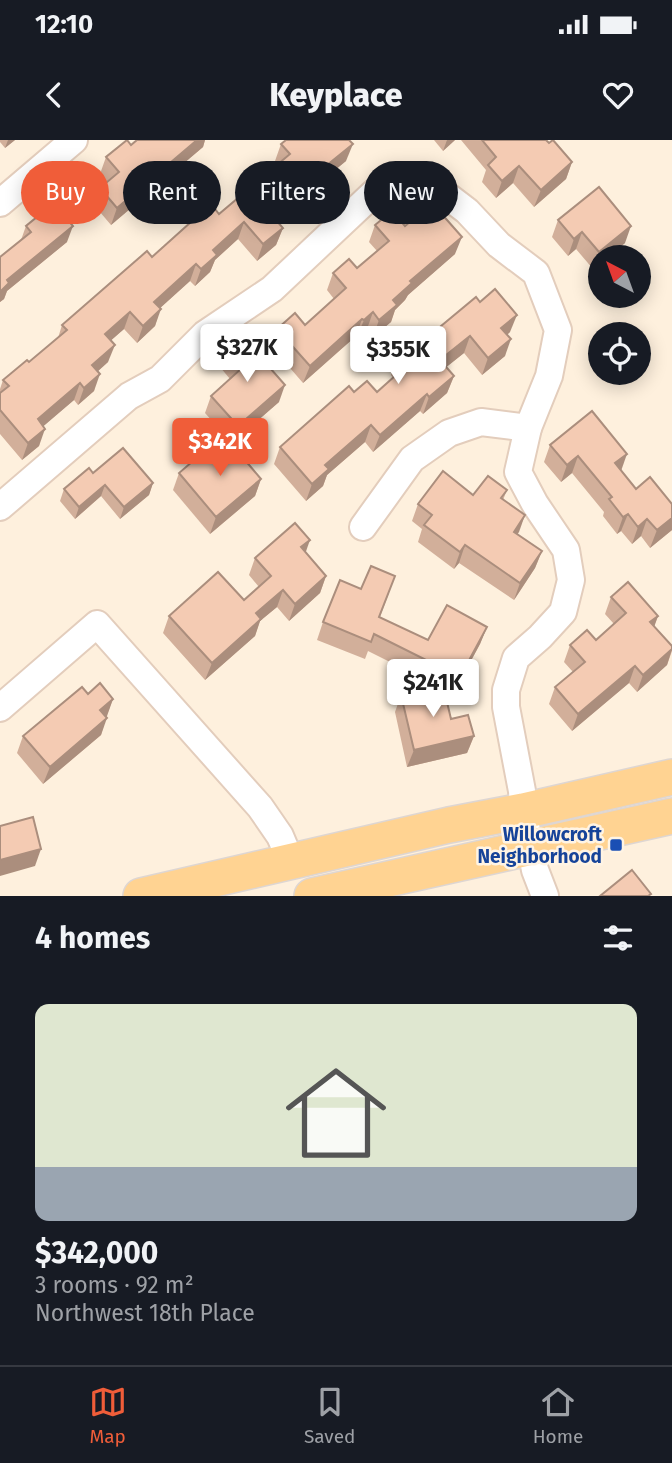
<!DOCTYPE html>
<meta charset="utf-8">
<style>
body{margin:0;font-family:"Fira Sans",sans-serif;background:#20242c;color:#f1f3f6;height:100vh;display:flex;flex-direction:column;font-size:26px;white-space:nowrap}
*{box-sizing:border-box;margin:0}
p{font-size:23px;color:#9ea1a6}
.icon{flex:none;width:38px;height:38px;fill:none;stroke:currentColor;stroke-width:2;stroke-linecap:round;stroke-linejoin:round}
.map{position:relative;height:756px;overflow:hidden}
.sheet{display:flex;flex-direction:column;background:#171b24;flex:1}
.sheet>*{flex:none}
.guide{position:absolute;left:21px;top:21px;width:630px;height:63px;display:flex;gap:14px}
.needle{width:46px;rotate:319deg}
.controls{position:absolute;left:588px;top:105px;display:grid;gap:14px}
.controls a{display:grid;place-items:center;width:63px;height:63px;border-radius:50%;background:#171b24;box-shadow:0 4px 18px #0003;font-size:35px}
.price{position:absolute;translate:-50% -60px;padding:0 16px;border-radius:7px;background:#fff;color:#222;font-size:23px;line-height:46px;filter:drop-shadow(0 2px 4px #0008)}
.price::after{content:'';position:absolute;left:50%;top:42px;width:21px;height:16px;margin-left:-10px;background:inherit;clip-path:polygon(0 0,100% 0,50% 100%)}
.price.active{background:#f05d39;color:#fff}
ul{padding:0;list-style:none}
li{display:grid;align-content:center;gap:14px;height:371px;padding:0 35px}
li span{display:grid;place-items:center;height:217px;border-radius:14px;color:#555}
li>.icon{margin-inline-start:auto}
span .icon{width:126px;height:126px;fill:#fffc;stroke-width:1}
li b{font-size:30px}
h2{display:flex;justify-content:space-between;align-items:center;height:84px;padding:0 35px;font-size:30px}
.pill{padding:0 24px;border-radius:32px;background:#171b24;box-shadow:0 4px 18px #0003;font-size:24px;line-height:63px}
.pill.active{background:#f05d39;color:#fff}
.status{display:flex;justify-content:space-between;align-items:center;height:49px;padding:0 35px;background:#171b24;direction:ltr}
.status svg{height:19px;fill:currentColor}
header{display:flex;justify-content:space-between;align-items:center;height:91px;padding:0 35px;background:#171b24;font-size:32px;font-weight:800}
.dock{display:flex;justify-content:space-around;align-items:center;height:98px;border-top:2px solid #363941;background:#171b24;font-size:19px;color:#9ea1a6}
.dock a{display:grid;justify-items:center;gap:4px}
.dock .active{color:#f05d39}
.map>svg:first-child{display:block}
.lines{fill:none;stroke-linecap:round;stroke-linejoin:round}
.minor-casing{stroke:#e3cdbc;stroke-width:30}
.major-casing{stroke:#ded6d2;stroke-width:38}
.minor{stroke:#fff;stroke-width:26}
.major{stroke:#ffd392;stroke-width:35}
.wall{fill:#d2af9a}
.shaded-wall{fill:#ab8e7d}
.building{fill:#f4cbb3;stroke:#ab8e7d;stroke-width:2}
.transit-dot{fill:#1a4fb4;stroke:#fff4e4;stroke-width:2.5}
.labels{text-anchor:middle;stroke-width:5;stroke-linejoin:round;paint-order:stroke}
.transit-label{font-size:19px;font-weight:bold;fill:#164399;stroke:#fff4e4;text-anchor:end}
</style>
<div class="status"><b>12:10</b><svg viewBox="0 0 49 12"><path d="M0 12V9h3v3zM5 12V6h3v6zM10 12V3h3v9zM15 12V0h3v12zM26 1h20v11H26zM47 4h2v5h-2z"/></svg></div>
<header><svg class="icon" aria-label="back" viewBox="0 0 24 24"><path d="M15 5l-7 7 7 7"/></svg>Keyplace<svg class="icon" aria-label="heart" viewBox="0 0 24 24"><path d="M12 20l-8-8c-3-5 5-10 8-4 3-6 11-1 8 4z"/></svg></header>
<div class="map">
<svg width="672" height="756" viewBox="0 0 672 756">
<rect width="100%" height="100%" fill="#fef0dd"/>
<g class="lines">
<g class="minor-casing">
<g id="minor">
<polyline points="0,63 74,0"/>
<polyline points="0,367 129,256 160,239 205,194 272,149 375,52 406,38 433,45 467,71 499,105 536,133 558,190 549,236 528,288 518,332 535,364 566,410 571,440 563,472 540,497 516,518 506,550 506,567 522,651 523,671 535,730 545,756"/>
<polyline points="363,387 412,319 449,293 481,282 528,288"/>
<polyline points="0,568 97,484 260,667 280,696 291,722"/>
</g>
</g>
<g class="major-casing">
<g id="major">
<polyline points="141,756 449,685 523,671 672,637"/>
<polyline points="312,756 672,676"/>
</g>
</g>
<use href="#minor" class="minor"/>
<use href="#major" class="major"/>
</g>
<g class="wall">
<polygon points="0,0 15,0 5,8 0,2"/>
<polygon points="137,0 205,0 203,7 111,85 94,65 100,48 107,42 100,34 106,17 131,5"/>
<polygon points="434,0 455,0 443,11"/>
<polygon points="461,0 546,0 572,22 566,39 534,67 513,43 496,58 482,42 486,30"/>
<polygon points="281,4 346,21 275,79 283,88 276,105 257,121 238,99 215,120 210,132 195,146 190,141 160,168 155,186 137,203 124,189 111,200 108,222 98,231 94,251 78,265 74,260 43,286 39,306 22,320 0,294 0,249 3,240 29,222 58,198 62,185 152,117 219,74 278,24 275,21"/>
<polygon points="558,80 625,103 608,117 600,117 593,129 576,109 568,116 552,97"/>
<polygon points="375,85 405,86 455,114 408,155 405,160 395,170 391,182 373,197 367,189 357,197 356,196 303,243 271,206 277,189 305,185 334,159 327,150 333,133 357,128 377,111 369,102"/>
<polygon points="26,86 67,102 7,151 4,159 0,162 0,117 21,100"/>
<polygon points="435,191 510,192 507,195 505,216 482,235 464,213 446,227 454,236 447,253 423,274 420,271 373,312 365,302 327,335 323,346 306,361 274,324 280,307 354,252 377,252 393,238 391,235 397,218"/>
<polygon points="226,210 279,262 232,303 205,273 211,256 230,239 220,227"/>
<polygon points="550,305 621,330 636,349 672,364 672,390 650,408 641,396 632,404 621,391 617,394 603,376 604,372 572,333 561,342 544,322"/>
<polygon points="204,321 261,339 255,356 210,394 173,350 179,333"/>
<polygon points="93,333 153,343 149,355 120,379 101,356 75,379 60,361 64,349"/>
<polygon points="507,350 503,360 525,375 517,394 542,411 535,428 514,460 459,423 454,429 418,402 422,389 412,381 418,364 473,355"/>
<polygon points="305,412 326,436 320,453 289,481 277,467 260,481 255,496 205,540 163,493 169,476 244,460 259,447 249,435 255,418"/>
<polygon points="361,449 389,453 380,477 428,500 487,487 480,504 453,554 444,549 451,579 474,596 467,613 407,627 395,572 401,555 438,546 368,511 365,519 317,500 323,482"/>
<polygon points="611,457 658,476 654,486 672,506 672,511 667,525 637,552 629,543 572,591 549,564 555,547 573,532 564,522 570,505 596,500 614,484 605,474"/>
<polygon points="88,554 113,559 106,577 101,595 43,644 17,613 23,596"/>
</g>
<g class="shaded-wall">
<polygon points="8,0 15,0 5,8"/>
<polygon points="197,0 205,0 203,7 111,85 117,68"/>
<polygon points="447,0 455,0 443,11"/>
<polygon points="353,4 346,21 263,89 269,72"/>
<polygon points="572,22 566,39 534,67 541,50"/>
<polygon points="519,26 513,43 496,58 502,41"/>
<polygon points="244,82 238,99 215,120 210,132 195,146 201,129 213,110"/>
<polygon points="73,86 67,102 7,151 4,159 0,162 0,152 7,140"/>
<polygon points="631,86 625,103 608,117 600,117 600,123 593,129 599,112"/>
<polygon points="283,88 276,105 257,121 263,104"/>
<polygon points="582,92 576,109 568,116 574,99"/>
<polygon points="462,97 455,114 408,155 405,160 395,170 391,182 373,197 379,180 393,160 410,141"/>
<polygon points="196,124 190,141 148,179 154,162"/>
<polygon points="161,169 155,186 137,203 143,186"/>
<polygon points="130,172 124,189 99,211 105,194"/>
<polygon points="373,172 367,189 357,197 364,180"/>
<polygon points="517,175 510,192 495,205 501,188"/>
<polygon points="362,179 356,196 303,243 310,226"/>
<polygon points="470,196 464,213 434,237 440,220"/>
<polygon points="511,199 505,216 482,235 488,218"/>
<polygon points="115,205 108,222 86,242 92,225"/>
<polygon points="100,234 94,251 78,265 84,248"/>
<polygon points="454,236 447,253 423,274 429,257"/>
<polygon points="80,243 74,260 32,296 38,279"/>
<polygon points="285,245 279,262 232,303 238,286"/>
<polygon points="427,254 420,271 373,312 380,295"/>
<polygon points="371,285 365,302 327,335 323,346 306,361 312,344 325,325"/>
<polygon points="45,289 39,306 22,320 28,303"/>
<polygon points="627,314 621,331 615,323"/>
<polygon points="578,316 572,333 561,342 567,325"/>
<polygon points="261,339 255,356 210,394 216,377"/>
<polygon points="153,343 149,355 120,379 124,367"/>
<polygon points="105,345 101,356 75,379 79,367"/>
<polygon points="628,374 621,391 617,394 623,377"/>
<polygon points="525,375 519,392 507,409 514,392"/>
<polygon points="672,378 672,390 650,408 657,390"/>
<polygon points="647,379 641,396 632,404 638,387"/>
<polygon points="310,400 304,417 301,407"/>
<polygon points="465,405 459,423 454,429 460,412"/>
<polygon points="542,411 535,428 514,460 520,443"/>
<polygon points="326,436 320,453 289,481 295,464"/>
<polygon points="283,450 277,467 260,481 255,496 205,540 212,523 256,473"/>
<polygon points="658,476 652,493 650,482"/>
<polygon points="487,487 480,504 453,554 460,537"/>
<polygon points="672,509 667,525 637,552 643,535"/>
<polygon points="635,526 629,543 572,591 578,574"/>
<polygon points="113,559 107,576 94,587 100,570"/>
<polygon points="107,578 101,595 43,644 50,627"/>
<polygon points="474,596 467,613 407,627 414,610"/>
<polygon points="41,709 35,726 0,736 0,720"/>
</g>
<g class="building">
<polygon points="127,0 131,5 137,0 197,0 117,68 100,48 119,32 106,17"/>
<polygon points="286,0 349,0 353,4 269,72 283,88 263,104 244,82 213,110 217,115 201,129 196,124 154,162 161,169 143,186 130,172 105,194 115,205 92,225 100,234 84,248 80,243 38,279 45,289 28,303 0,270 0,253 9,246 3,240 27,220 29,222 67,190 62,185 147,111 152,117 211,64 219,74 290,14 281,4"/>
<polygon points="482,0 546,0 549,3 553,0 572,22 541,50 519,26 502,41 488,25 496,17"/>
<polygon points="599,47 631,86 599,112 582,92 574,99 558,80"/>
<polygon points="54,63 73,86 7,140 9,143 0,152 0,117 31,92 26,86"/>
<polygon points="432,63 462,97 410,141 412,143 393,160 397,165 379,180 373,172 364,180 362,179 310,226 277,189 295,173 305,185 346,148 333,133 349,119 357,128 389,101 375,85 392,71 405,86"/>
<polygon points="495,149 517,175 501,188 511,199 488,218 470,196 440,220 454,236 429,257 427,254 380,295 371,285 325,325 329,329 312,344 280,307 349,246 354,252 367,241 377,252 405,227 397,218 433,188 435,191 476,157 480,162"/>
<polygon points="242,196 285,245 238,286 211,256 242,228 226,210"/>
<polygon points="592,271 627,314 615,323 636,349 650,337 672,364 672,378 657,390 647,379 638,387 628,374 623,377 609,359 612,357 578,316 567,325 550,305"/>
<polygon points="228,300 261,339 216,377 179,333 200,315 204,321"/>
<polygon points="123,308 153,343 124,367 105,345 79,367 64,349 89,328 93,333"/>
<polygon points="443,331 473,355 488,336 507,350 501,358 525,375 514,392 542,411 520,443 465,405 460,412 424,385 432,375 418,364"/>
<polygon points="295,383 310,400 301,407 326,436 295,464 283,450 256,473 261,479 212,523 169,476 218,432 244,460 271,436 255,418"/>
<polygon points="371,426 395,436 379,477 428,500 447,465 487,487 460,537 374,494 371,502 323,482 340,440 361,449"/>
<polygon points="628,442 658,476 650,482 672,506 672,509 643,535 635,526 578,574 555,547 585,522 570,505 587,490 596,500 626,473 611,457"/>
<polygon points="100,543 113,559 100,570 107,578 50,627 23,596 82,547 88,554"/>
<polygon points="443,545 451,579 468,575 474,596 414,610 401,555"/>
<polygon points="33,677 41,709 0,720 0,686"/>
<polygon points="632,730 651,754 648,756 600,756"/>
</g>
<rect class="transit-dot" x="609" y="698" width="14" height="14" rx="3.5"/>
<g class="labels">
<g class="transit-label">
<text x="602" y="701">Willowcroft<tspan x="602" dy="22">Neighborhood</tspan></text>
</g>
</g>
</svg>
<div class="controls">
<a><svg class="needle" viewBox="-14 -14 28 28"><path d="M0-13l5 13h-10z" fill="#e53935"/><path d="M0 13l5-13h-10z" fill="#9ea1a6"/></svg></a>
<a><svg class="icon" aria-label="locate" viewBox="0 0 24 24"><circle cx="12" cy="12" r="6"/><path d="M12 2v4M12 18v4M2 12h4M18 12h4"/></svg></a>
</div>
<b class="price" style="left:247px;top:244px">$327K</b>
<b class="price" style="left:398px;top:246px">$355K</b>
<b class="price active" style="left:220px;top:338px">$342K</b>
<b class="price" style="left:433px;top:579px">$241K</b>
<div class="guide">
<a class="pill active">Buy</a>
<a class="pill">Rent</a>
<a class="pill">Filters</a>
<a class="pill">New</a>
</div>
</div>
<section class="sheet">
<h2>4 homes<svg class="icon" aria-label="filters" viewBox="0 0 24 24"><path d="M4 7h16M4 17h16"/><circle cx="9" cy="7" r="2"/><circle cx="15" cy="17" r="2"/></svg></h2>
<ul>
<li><span style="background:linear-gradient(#dfe7d0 75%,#9aa5b1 0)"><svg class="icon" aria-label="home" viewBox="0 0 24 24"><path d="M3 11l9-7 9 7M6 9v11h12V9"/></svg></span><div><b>$342,000</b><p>3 rooms · 92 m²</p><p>Northwest 18th Place</p></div></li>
</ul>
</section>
<nav class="dock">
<a class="active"><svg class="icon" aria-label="map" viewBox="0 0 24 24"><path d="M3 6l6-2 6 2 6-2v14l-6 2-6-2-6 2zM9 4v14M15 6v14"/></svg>Map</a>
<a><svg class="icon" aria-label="saved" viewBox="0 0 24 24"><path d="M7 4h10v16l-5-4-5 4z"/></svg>Saved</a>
<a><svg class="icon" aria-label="home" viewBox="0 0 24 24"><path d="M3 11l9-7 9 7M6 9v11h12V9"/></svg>Home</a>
</nav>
